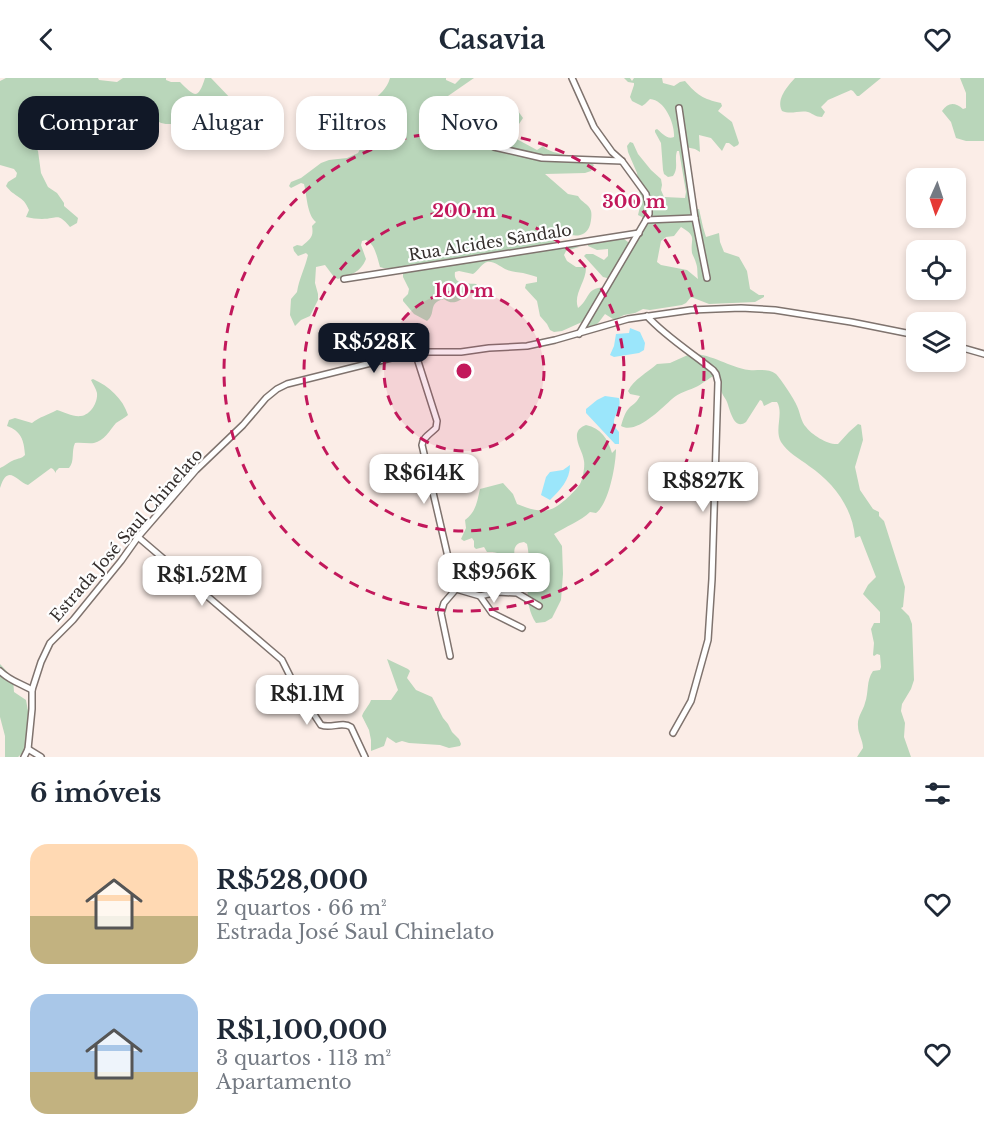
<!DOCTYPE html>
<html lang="pt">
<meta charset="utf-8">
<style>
body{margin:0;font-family:"Libre Baskerville",serif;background:#f6f6f7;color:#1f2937;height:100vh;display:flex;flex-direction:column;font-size:22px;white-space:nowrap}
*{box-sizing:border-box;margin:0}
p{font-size:20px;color:#747a83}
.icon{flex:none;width:33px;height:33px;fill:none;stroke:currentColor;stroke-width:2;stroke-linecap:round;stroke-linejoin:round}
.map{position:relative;height:679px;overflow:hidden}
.side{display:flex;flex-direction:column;background:#fff;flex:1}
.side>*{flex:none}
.hud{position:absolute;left:18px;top:18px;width:600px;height:54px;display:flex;gap:12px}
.needle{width:39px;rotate:183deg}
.controls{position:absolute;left:906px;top:90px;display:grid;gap:12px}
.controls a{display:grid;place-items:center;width:60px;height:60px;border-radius:12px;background:#fff;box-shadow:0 3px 9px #0003;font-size:30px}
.price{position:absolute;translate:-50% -51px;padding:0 14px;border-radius:12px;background:#fff;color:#222;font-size:20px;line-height:39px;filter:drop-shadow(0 2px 3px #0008)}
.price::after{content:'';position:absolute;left:50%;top:36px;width:18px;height:14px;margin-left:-9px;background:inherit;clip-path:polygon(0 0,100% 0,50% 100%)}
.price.active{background:#111827;color:#fff}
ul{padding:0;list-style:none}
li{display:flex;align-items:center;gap:18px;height:150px;padding:0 30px}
li span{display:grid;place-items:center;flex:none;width:168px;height:120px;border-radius:18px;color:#555}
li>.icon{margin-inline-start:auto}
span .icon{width:72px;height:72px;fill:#fffc;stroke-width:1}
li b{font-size:26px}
h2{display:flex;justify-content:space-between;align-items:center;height:72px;padding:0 30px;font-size:26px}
.chip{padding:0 21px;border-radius:18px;background:#fff;box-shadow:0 3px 9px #0003;font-size:21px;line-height:54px}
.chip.active{background:#111827;color:#fff}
header{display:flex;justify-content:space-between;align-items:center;height:78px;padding:0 30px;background:#fff;font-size:27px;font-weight:700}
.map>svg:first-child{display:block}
.green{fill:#b9d6ba;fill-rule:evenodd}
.water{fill:#9be6fb}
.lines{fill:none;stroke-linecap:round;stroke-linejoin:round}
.minor-casing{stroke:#7f736e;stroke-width:8}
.minor{stroke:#fff;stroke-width:5}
.ring{fill:none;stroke:#c2185b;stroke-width:3;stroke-dasharray:10 8}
.labels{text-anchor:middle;stroke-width:4.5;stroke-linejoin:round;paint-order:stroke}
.street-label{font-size:16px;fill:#342e2c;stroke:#fefefe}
.centre{fill:#c2185b;stroke:#fefefe;stroke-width:3}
.ring-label{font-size:18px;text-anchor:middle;font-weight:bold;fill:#c2185b;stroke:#fefefe;stroke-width:4.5;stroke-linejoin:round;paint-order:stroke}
</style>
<header><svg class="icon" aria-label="back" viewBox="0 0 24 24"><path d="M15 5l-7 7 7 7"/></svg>Casavia<svg class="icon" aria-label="heart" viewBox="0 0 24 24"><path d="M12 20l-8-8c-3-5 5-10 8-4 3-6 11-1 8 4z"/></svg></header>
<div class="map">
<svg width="984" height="679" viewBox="0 0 984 679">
<rect width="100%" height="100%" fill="#fbede7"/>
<g class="green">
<path d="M6 0H98L99 2 117 4 123 0H166V2L171 4H180C195 19 198 22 205 0H211L233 23 237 31 239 42 246 47C243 61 226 61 218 51 215 47 214 41 212 36 202 33 203 26 191 24 189 27 189 30 188 33 184 45 169 49 159 44L139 66 135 65C132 59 131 53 124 50L106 61 82 66 60 60 62 44 59 40C56 48 49 68 38 62 34 60 30 56 26 54L38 73 41 95 48 109 57 115 64 125V128L78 140 77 145 70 149C57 134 59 141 42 141 37 141 31 140 26 139L29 132C23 117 15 120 6 108L8 104 16 99 17 95 14 91 0 87V3Z"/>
<path d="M390 0H446V2L455 6 461 0H474L448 18 463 35 482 50C493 36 492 25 513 26L523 40 511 58 537 72 543 68C553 79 581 75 594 87L591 93 585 95 545 96 568 116 578 118C581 124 589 126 591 133 592 137 591 143 590 147 585 163 568 157 557 153L558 160V162L543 169 573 168 579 169 566 173 564 177 567 183 576 189H584L586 190C586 204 573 216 578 230 592 219 584 209 609 209L615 201 614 199 607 200 603 199 584 178 586 176H593L604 182 608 178V171L597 172 588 168V165L620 158 628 164V176L651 139 650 136 642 139 638 137 642 120 640 118 637 95 628 74 627 68 630 64 633 65 638 76 651 92 661 101 662 107 661 112 664 119 685 120 686 114 679 73H677C674 82 679 90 673 98L668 99 664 96 663 92 661 65 655 54V52L657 51C662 55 667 62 674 59 675 46 665 22 650 21L645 26 642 28 632 23 630 19 634 7V5L628 4 624 0H630L632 3 634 0H662L663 5 674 8 680 4 685 3C697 17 703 21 721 25L722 28 718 33 732 44 739 65 738 67 734 69 729 65H726L722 73 711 60 699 57 700 74 695 71 681 68 689 108 695 131H699L703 149 706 159 719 155 720 164 724 174 739 179 747 193 750 211 759 217H764V219L755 224 709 226 691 219 686 225 682 227 650 232 643 231 635 235 624 237 616 241H613L605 236 599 244 586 256 584 245 582 244 562 253 554 254 550 252 547 246 540 238 537 223 525 210 526 206 537 204V199C533 198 528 196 523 195 517 194 511 194 505 191 499 188 494 183 487 184 482 185 478 193 473 196L459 193 455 194C453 207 466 205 476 206L479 209 478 213 475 215 467 216C460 223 453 228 444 221 427 225 437 235 427 243L414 236 403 223V221L408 216 409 211 403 199V191C395 188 387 192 380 189 377 179 375 166 366 162L362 163 361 167 366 181C360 195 352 196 338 201L334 199 325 187 316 189 315 205 318 216V222L310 238 301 242 295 248 290 237 291 221 297 214C299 201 305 190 308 177L306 175 298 178 294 173 293 169 297 167 302 168C310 161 314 159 312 148L316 144C307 137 307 118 304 106L301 105 291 110 289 108 291 104 301 100 321 85 329 82 347 80 358 75 363 65 364 56 361 53 354 57H351C351 52 350 46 351 42 357 27 384 22 390 0ZM681 149C698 159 690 160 692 175 693 178 695 181 696 185 698 190 697 195 698 201L687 192 661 187 657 184 661 163 666 159 674 158Z"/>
<path d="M795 0H881L859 18H857L853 13 851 12 828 22 821 29 825 34 822 39C815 39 814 36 808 34 799 32 791 37 782 33 776 21 787 9 795 0Z"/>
<path d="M960 0H984V63H966L956 60 951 44 942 33C948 24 955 24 963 31L966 30V15Z"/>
<path d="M690 276C711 275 728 289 749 292 758 293 768 290 776 296 780 300 795 322 797 328 800 334 801 344 806 349 812 357 828 367 838 366L849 354 858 346 861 347 863 362 855 389 860 412 873 431 879 434V438L884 443 905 509 903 529 901 530 909 538 912 546 914 602 911 611 902 626 901 633 905 645 904 659 911 679H857L863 670C863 662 858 656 858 648 857 639 863 633 865 625 869 614 866 603 873 593L880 592 881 589 880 577 877 576 874 578 873 577 874 565 871 551 874 545H880V534L863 516 868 507 876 499 860 458 855 460C853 430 833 404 809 388 800 381 787 374 781 364 774 352 784 335 777 324H772L764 328 762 323 760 322 746 344C734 353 730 332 727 324 726 321 723 318 722 315 719 309 722 303 718 296 710 299 705 304 698 308 690 312 678 315 672 321 662 330 636 357 621 348 623 341 625 334 630 329 636 324 636 325 640 318L630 316 628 313C634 301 647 295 657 286L670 285Z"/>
<path d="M93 301C109 308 123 321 128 337 125 340 120 342 116 345 110 352 104 363 94 365 88 366 81 364 75 365 71 374 75 383 69 390H59L56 393V395L53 391 51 390 28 407C16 403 8 385 0 410V390C5 388 9 384 14 382 19 380 21 381 25 377 24 362 21 353 7 348L9 342 15 340 32 345C39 339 48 337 57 332 64 334 73 339 81 338 90 337 98 325 97 315 96 311 93 306 91 302Z"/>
<path d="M586 347C601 350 608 361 612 375L616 371C616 386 609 426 596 435L590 434C581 443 565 449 554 456L562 468 563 496 561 522 552 540 545 544 536 545C520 521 533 492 527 466L524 464C513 465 513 474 516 483L505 485C499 475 499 474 487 474L484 469 476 471 474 469V463L472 460 464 463 461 461 466 450 465 442C476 434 477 424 480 411L503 405 513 416 517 426C527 430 537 434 548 432 557 431 575 414 580 406 583 401 585 388 584 383 583 374 576 366 577 356 578 351 581 349 586 347Z"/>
<path d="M387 581 408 591 410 593 407 600 416 612 432 619 443 640 448 646 452 654 459 661 461 666 460 668 449 670 440 667 409 665 402 663 396 665 387 659 384 668 371 673V662L369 652 362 638C364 632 369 628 371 622H391L398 612Z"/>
<polygon points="0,586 13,600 14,614 26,622 30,644 26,672 18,679 5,679 5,658 0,639"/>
</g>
<g class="water">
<polygon points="630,250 640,254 645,265 644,272 639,275 614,279 610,277 614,268 616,256 629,255"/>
<path d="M605 318 619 320C623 335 606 340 619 354V366H615L586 335V331L597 322Z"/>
<path d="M570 387C570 402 560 412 550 422L541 417 546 399 550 394 563 392Z"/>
</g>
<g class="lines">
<g class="minor-casing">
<g id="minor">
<polyline points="572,0 594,49 612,74 622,83 646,116 649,130 649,136 646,142 579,256"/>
<polyline points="679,30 695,140 707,200"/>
<polyline points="445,36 482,63 494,69 542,80 622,83"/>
<polyline points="646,142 695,140"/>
<polyline points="344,201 639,155"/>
<path d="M647 238C666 259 691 274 713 292L716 296 718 304 712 501 708 562 691 623 673 655"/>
<polyline points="956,268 984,276"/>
<path d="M415 274 437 343 436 350C430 356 423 359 422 367L448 479 456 511 444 525 441 535 450 578"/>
<path d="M138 459 282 582 294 606 321 647C331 651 342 643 351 649L365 679"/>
<polyline points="456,511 480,518 497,514 517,515 539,528"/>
<polyline points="480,518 492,535 522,550"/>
<path d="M0 593C10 603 20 605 32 612"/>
<polyline points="28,671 41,679"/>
<polyline points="24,679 28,671 32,631 32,612 41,584 50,565 73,542 121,483 138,459 196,392 243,347 266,320 277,311 287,306 415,274 461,274 489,270 527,268 555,262 628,241 691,232 741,230 775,232 851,244 916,257"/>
</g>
</g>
<use href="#minor" class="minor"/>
</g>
<circle cx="464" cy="293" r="80" fill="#c2185b" fill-opacity=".12"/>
<g class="ring">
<circle cx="464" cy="293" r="80"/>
<circle cx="464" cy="293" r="160"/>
<circle cx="464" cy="293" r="240"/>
</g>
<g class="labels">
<g class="street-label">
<text transform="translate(490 164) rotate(-9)" y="6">Rua Alcides Sândalo</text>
<text transform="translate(126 457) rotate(-49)" y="6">Estrada José Saul Chinelato</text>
</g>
</g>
<circle cx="464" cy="293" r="9" class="centre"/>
<g class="ring-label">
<text x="634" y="130">300 m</text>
<text x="464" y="139">200 m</text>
<text x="464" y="219">100 m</text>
</g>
</svg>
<div class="controls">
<a><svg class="needle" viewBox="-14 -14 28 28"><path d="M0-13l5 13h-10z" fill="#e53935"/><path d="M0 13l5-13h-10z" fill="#747a83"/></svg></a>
<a><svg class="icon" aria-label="locate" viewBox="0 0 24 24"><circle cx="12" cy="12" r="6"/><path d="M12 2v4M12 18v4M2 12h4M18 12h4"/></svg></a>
<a><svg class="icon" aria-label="layers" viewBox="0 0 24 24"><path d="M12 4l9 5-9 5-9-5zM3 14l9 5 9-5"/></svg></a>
</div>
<b class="price active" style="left:374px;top:296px">R$528K</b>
<b class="price" style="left:424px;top:427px">R$614K</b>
<b class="price" style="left:703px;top:435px">R$827K</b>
<b class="price" style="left:494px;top:526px">R$956K</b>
<b class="price" style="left:202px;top:529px">R$1.52M</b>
<b class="price" style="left:307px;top:648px">R$1.1M</b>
<div class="hud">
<a class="chip active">Comprar</a>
<a class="chip">Alugar</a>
<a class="chip">Filtros</a>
<a class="chip">Novo</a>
</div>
</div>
<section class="side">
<h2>6 imóveis<svg class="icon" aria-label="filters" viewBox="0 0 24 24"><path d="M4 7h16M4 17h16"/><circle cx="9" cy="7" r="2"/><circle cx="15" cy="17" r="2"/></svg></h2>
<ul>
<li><span style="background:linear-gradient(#ffd9b3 60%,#c2b280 0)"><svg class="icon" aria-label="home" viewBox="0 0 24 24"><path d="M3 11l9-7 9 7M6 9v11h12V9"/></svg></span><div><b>R$528,000</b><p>2 quartos · 66 m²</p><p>Estrada José Saul Chinelato</p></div><svg class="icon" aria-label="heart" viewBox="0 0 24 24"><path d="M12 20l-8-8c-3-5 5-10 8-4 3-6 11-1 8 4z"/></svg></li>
<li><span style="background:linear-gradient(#a9c7e8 65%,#c2b280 0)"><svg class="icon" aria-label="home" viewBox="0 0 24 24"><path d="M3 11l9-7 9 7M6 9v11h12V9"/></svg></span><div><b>R$1,100,000</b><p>3 quartos · 113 m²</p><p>Apartamento</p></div><svg class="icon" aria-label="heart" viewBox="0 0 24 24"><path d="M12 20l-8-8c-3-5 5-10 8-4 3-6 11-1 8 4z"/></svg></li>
</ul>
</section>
